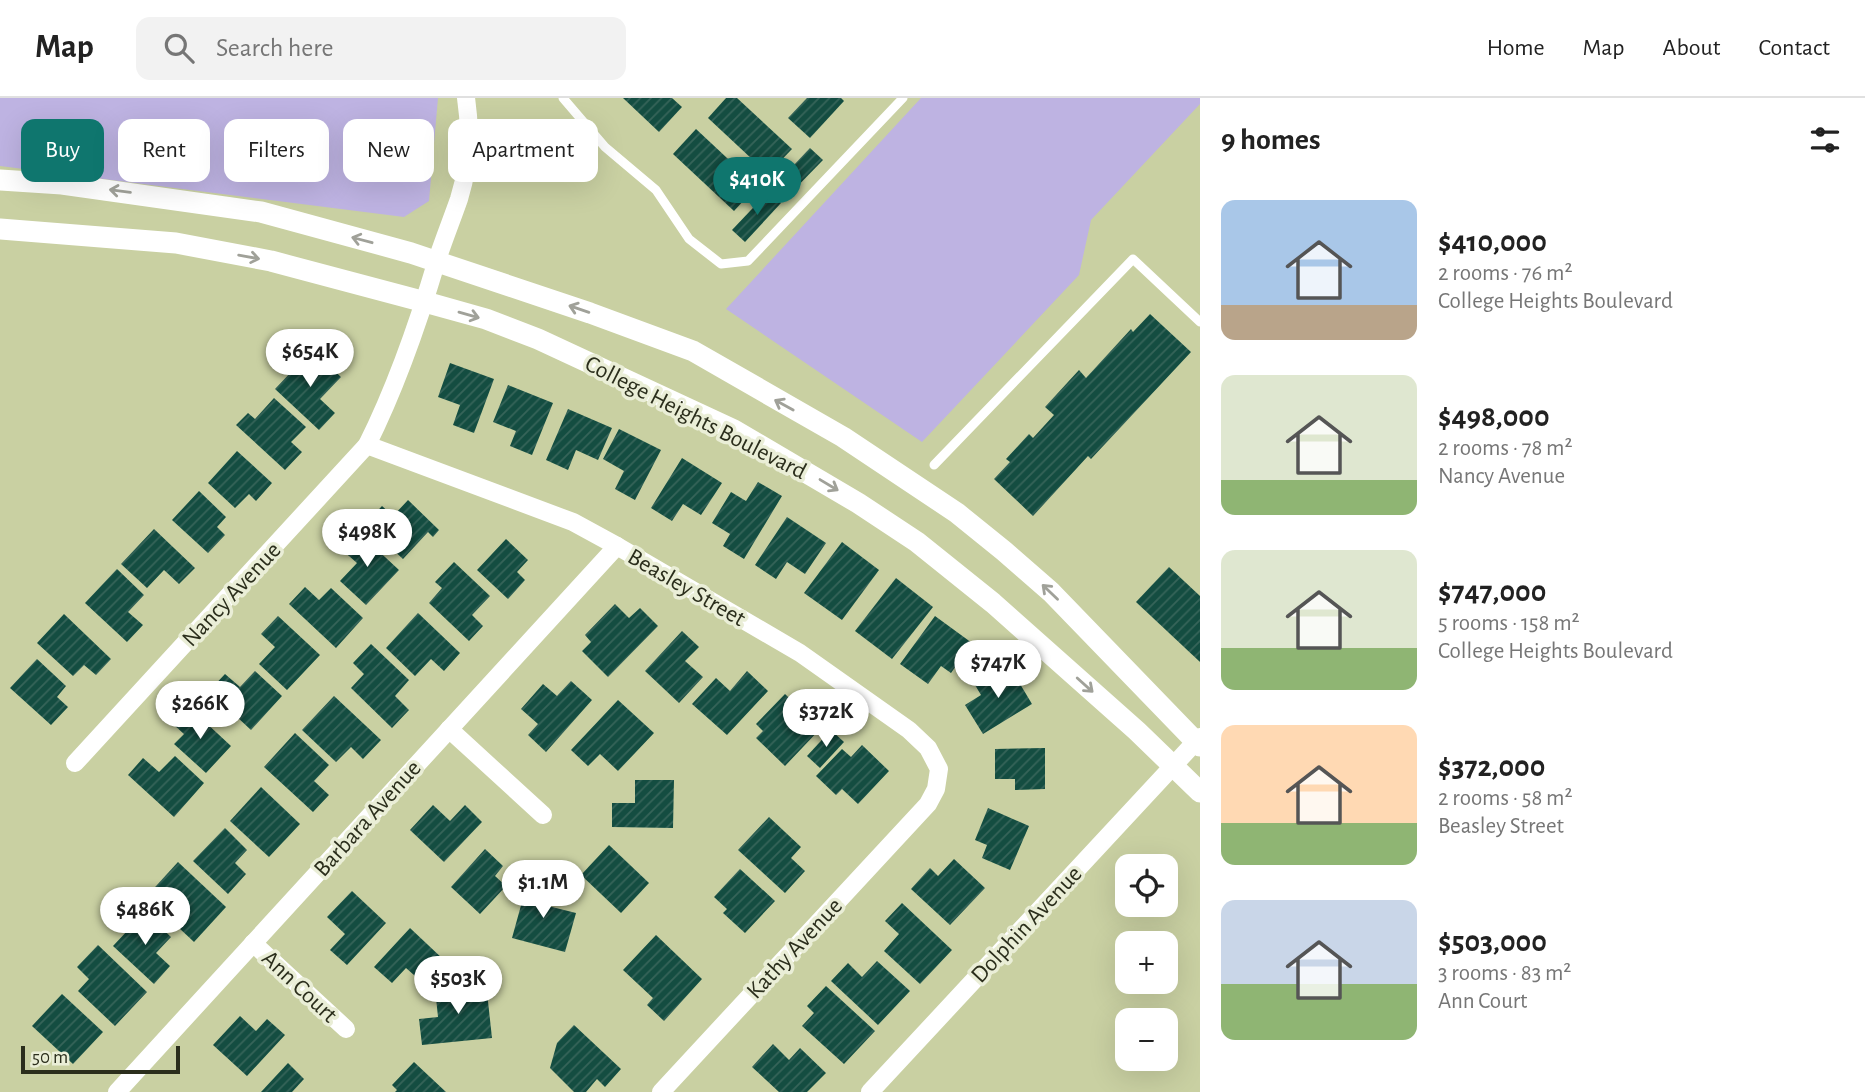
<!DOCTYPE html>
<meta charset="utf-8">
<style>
body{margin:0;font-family:"Alegreya Sans",sans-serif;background:#f2f2f2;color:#222;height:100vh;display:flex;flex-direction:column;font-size:26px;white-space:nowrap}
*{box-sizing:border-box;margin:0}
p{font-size:23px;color:#767676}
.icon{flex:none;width:38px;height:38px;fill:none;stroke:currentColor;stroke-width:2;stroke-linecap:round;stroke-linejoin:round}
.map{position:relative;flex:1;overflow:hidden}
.side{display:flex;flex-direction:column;background:#fff;width:665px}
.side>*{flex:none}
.guide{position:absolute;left:21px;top:21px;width:665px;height:63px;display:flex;gap:14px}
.fabs{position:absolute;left:1115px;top:756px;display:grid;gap:14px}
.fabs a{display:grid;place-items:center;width:63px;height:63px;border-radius:14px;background:#fff;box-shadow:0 7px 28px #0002;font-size:35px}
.scale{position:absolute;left:21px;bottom:18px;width:159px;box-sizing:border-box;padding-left:7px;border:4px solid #2b2e1c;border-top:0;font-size:19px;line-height:24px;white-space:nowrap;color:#2b2e1c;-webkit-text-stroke:5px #eaeed7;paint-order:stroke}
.price{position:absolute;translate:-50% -60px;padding:0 16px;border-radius:24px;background:#fff;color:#222;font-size:23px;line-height:46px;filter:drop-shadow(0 2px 4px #0008)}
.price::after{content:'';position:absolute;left:50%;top:42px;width:21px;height:16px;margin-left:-10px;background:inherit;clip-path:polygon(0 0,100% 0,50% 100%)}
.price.current{background:#0f766e;color:#fff}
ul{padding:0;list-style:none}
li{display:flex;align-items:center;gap:21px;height:175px;padding:0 21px}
li span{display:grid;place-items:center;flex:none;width:196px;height:140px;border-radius:14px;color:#555}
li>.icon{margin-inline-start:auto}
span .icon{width:84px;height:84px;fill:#fffc;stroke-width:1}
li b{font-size:30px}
h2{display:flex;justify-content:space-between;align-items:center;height:84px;padding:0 21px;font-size:30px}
.tag{padding:0 24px;border-radius:14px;background:#fff;box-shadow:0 7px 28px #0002;font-size:24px;line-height:63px}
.tag.current{background:#0f766e;color:#fff}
header{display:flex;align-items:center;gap:42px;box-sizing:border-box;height:98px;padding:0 35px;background:#fff;border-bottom:2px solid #e0e0e0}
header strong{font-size:33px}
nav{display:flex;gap:38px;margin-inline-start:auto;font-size:24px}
.search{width:490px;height:63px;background:#f2f2f2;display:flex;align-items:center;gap:18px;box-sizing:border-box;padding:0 24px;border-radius:14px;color:#767676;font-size:26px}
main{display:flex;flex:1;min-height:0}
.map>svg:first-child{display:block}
.green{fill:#beb3e2}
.building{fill:url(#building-hatch)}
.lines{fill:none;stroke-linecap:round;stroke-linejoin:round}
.service{stroke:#fff;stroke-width:9}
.minor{stroke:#fff;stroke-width:18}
.tertiary{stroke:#fff;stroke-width:21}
.oneway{stroke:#a0a199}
.labels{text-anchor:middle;stroke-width:7;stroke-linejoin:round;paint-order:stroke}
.street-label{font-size:24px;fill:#2b2e1c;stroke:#eaeed7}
</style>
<header>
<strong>Map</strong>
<div class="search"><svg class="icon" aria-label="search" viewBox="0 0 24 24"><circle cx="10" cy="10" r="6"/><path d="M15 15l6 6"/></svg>Search here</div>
<nav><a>Home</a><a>Map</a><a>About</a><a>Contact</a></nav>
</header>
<main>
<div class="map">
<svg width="1200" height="994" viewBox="0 0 1200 994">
<defs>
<pattern id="building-hatch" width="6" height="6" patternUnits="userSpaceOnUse" patternTransform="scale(1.75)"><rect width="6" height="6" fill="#144d41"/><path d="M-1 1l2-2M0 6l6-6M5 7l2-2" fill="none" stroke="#366459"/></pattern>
</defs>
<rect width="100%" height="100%" fill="#c9d0a2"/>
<g class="green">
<polygon points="0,0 438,0 429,103 404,119 0,68"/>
<polygon points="921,0 1200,0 1200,6 1091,122 1079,177 922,344 726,211"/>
</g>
<g class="building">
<polygon points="623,0 672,0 682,9 659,34"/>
<polygon points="726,0 737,0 792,51 768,76 708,20"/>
<polygon points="807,0 841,0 844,3 810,40 788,20"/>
<polygon points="696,31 757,88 734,113 673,56"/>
<polygon points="810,50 823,62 786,100 774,88"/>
<polygon points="769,93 781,105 745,144 732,132"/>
<polygon points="1150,216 1191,254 1091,361 1088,358 1033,418 994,381 1010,364 1006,361 1029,336 1033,340 1054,317 1045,309 1079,272 1086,280 1131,231 1133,234"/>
<polygon points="312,252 341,279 320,301 335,315 319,332 275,291"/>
<polygon points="450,265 494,281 474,335 453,327 460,307 438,299"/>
<polygon points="508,287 553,305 532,357 510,348 516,333 493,324"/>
<polygon points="274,300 306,329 291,344 302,354 285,372 236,327 248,315 255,321"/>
<polygon points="568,311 612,330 598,362 576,352 568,372 546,362"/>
<polygon points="619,331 661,352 635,402 615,391 624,373 603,361"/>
<polygon points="237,353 272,385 256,403 249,396 235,410 208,385"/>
<polygon points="682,360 722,385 701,417 683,406 672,423 651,410"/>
<polygon points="758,384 782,398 744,461 723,448 730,436 712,425 731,394 746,403"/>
<polygon points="199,393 226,419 217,429 225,437 208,455 172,422"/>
<polygon points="408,402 439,432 433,439 428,434 403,461 365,426 382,408 393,418"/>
<polygon points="787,419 826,445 805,476 787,464 776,481 755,467"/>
<polygon points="154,431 195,470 179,486 164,472 147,490 121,466"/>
<polygon points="357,433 399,472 366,507 340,483 357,465 341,451"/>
<polygon points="506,441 528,462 517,474 525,482 508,501 477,472"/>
<polygon points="842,444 879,472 842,522 804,495"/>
<polygon points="454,464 490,498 472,517 483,528 469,543 429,505 442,490 435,484"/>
<polygon points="1169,469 1200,498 1200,564 1136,504"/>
<polygon points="117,471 144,497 128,514 143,527 127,544 85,505"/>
<polygon points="896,480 933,509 892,561 855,533"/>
<polygon points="305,489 319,502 331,490 363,520 336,550 289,506"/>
<polygon points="615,506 629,520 640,510 658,528 608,579 582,553 591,544 585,537"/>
<polygon points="418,515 460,555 444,573 431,561 415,578 386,550"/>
<polygon points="64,516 111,561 96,577 84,567 73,578 37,545"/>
<polygon points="278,518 320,557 287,592 259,566 275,549 261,536"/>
<polygon points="935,518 972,545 951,575 941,568 928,586 900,566"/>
<polygon points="682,533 699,549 685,563 703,579 679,605 645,573"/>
<polygon points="371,546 409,582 395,598 409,612 392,630 351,590 364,576 353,565"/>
<polygon points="37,561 66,588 57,599 68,609 51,627 10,590"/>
<polygon points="1008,566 1032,606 983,636 965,607 981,597 975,587"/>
<polygon points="255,573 282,598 251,632 209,593 225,576 240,589"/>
<polygon points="747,573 768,593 727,637 692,606 716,580 730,593"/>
<polygon points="571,583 592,602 546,654 528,637 538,626 521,611 543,586 557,598"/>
<polygon points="785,596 821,630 785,668 756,640 763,633 756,626"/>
<polygon points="334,598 381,642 363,661 351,649 336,664 302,632"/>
<polygon points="618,602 654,635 618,673 600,656 588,668 571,652"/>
<polygon points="190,610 231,648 206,675 174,646 184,636 174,627"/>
<polygon points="831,632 844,644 820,670 807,658"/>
<polygon points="295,635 329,667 314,683 329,697 313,714 264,669"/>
<polygon points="862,647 889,673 858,706 842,691 836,697 816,678 842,651 851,659"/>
<polygon points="1045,650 1045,691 1015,692 1015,681 995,681 995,651"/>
<polygon points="175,658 204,685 174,719 128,677 143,660 159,674"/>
<polygon points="635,682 674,682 673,730 612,729 612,705 635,705"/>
<polygon points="261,689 300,726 269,759 230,723"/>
<polygon points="433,707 450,723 465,707 482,724 444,764 410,732"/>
<polygon points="988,710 1029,728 1010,772 982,760 987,747 975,742"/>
<polygon points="769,719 801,749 791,760 805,773 785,795 738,752"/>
<polygon points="225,730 247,752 235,765 246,776 228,796 193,763"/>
<polygon points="609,747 649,785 621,815 581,777"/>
<polygon points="485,751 503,768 495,778 506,788 480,816 451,789"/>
<polygon points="954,761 985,790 950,827 911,791 930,770 938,778"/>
<polygon points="178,764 226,809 194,844 146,799"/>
<polygon points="740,771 775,803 745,835 723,815 727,811 714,799"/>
<polygon points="528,782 549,787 544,807 576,815 565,854 512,840"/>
<polygon points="352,793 386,825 347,867 330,852 345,836 327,819"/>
<polygon points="902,805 952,852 920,886 884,853 899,836 885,823"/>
<polygon points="145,814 171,839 156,855 170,868 154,886 113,848"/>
<polygon points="410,830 444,862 423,885 406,870 392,885 374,869"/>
<polygon points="656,837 702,881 664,923 647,907 653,900 623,872"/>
<polygon points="98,847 147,894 115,928 78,893 89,881 77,869"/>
<polygon points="877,863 910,893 878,927 831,883 848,865 862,879"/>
<polygon points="486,885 492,940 422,947 419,921 438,919 435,890"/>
<polygon points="826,888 875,933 844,966 802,928 814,915 807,908"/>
<polygon points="62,896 103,934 73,966 32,928"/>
<polygon points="240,918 256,933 267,921 285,937 247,978 213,947"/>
<polygon points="574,927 621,971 605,989 597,981 586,994 574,994 550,970 557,945"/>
<polygon points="773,946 789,962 800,950 826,975 807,994 779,994 752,969"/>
<polygon points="414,964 446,994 395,994 397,992 392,987"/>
<polygon points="288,965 304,981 292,994 261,994"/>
</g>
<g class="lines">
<g class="service">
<polyline points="563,0 605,49 656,92 689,141 721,166 748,163 903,0"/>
<polyline points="934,367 1133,161 1200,224"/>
</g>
<g class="minor">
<polyline points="367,347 573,424 617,448 800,555 909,632 928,650 939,671 936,691 928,706 661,994"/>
<polyline points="449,631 543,717"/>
<path d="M75 665 367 347C397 287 418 226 437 162 444 141 452 121 459 101 469 69 471 33 466 0"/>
<polyline points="253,845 346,931"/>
<polyline points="117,994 617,448"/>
<polyline points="870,994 1200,639"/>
</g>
<g class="tertiary">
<polyline points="0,82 62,86 261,114 411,155 590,215 693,253 843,339 957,415 1004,453 1051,494 1200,648"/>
<polyline points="0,131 176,145 271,163 425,204 486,221 538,241 734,332 858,405 917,444 993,505 1137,633 1200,694"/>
</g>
</g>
<defs><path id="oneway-shaft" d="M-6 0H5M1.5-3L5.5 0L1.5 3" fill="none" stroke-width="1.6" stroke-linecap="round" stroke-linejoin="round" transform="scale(1.75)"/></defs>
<g class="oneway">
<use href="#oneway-shaft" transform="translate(120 93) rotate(-173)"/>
<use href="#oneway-shaft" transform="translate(362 142) rotate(-165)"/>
<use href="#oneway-shaft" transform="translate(249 159) rotate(10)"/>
<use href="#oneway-shaft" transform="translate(579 211) rotate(-161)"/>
<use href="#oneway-shaft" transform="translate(469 217) rotate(16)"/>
<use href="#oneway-shaft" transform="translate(784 307) rotate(-151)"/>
<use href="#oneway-shaft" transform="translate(829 387) rotate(31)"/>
<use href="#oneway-shaft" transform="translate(1050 494) rotate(-136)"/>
<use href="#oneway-shaft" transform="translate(1085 587) rotate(42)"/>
</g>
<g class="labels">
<g class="street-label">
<text transform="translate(696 319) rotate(27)" y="8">College Heights Boulevard</text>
<text transform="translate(687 489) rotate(30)" y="8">Beasley Street</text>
<text transform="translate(231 496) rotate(-47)" y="8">Nancy Avenue</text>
<text transform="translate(367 720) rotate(-48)" y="8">Barbara Avenue</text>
<text transform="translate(1026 826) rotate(-47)" y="8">Dolphin Avenue</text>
<text transform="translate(794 850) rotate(-47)" y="8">Kathy Avenue</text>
<text transform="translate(300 888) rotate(43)" y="8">Ann Court</text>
</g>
</g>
</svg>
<div class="fabs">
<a><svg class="icon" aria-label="locate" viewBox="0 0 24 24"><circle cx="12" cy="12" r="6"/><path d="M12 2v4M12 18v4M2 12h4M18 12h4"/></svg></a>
<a>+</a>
<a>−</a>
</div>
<div class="scale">50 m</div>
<b class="price current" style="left:757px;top:119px">$410K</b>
<b class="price" style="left:310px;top:291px">$654K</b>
<b class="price" style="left:367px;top:471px">$498K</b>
<b class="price" style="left:998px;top:602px">$747K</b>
<b class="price" style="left:200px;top:643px">$266K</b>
<b class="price" style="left:826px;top:651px">$372K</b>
<b class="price" style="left:543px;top:822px">$1.1M</b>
<b class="price" style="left:145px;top:849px">$486K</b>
<b class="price" style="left:458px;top:918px">$503K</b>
<div class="guide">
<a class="tag current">Buy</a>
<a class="tag">Rent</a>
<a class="tag">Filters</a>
<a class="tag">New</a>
<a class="tag">Apartment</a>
</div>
</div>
<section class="side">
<h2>9 homes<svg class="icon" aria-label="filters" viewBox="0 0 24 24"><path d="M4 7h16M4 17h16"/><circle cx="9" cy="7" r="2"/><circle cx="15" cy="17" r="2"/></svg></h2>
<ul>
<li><span style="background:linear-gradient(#a9c7e8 75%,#b9a48a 0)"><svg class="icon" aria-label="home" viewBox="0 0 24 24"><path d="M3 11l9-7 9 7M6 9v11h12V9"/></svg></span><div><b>$410,000</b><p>2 rooms · 76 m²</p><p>College Heights Boulevard</p></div></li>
<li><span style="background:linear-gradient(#dfe7d0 75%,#8fb573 0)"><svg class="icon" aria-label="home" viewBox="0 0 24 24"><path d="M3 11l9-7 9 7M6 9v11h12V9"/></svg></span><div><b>$498,000</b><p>2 rooms · 78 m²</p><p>Nancy Avenue</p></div></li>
<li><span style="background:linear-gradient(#dfe7d0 70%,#8fb573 0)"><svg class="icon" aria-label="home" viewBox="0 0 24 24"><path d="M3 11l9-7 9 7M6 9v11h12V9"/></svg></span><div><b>$747,000</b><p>5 rooms · 158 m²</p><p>College Heights Boulevard</p></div></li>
<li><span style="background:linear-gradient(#ffd9b3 70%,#8fb573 0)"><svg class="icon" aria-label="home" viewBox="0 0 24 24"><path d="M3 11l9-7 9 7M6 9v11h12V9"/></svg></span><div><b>$372,000</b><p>2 rooms · 58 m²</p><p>Beasley Street</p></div></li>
<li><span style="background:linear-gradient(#c9d6e8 60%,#8fb573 0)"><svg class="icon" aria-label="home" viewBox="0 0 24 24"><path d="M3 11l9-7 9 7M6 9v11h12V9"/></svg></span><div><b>$503,000</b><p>3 rooms · 83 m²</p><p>Ann Court</p></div></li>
</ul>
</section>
</main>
